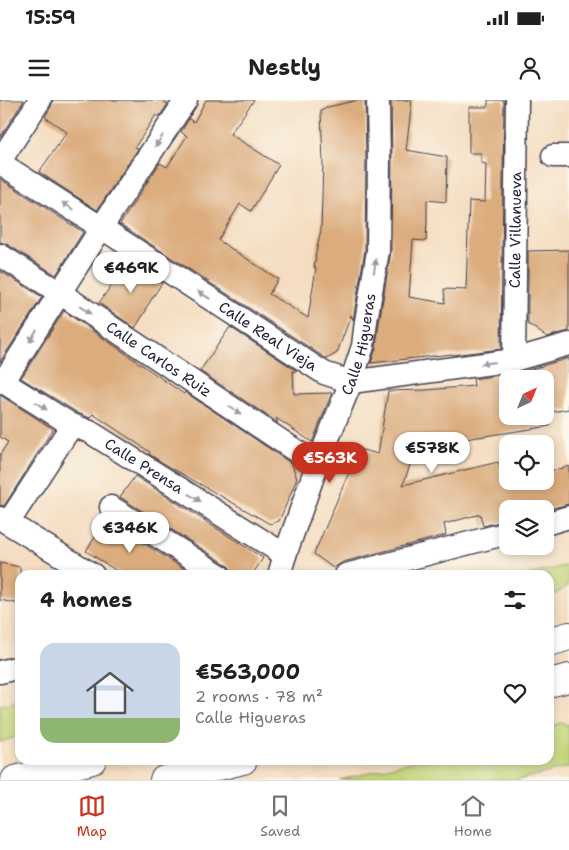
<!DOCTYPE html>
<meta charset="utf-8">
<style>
body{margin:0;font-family:"Shantell Sans",sans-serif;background:#f2f2f2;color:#202124;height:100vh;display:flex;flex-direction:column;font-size:19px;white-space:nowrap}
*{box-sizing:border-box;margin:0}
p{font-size:16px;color:#757577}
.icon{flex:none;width:28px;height:28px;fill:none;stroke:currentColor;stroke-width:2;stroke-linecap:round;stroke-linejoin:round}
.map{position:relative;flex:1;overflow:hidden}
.sheet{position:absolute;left:15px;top:470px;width:539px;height:195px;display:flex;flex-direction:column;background:#fff;border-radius:15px;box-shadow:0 2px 8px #0003}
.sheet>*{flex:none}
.needle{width:32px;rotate:43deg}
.buttons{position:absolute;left:499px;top:270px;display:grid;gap:10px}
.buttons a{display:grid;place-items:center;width:55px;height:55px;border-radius:10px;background:#fff;box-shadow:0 2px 8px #0003;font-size:25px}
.price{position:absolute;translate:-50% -42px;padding:0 11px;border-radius:18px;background:#fff;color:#222;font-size:16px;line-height:32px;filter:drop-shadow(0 1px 2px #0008)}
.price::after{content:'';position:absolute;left:50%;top:30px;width:15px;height:11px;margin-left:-8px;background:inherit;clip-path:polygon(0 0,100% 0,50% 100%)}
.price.active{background:#c8321e;color:#fff}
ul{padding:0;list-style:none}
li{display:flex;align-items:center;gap:15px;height:125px;padding:0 25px}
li+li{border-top:1px solid #e0e0e0}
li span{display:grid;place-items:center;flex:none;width:140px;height:100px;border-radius:15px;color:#555}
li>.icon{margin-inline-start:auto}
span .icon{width:60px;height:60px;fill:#fffc;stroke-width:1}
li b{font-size:21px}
h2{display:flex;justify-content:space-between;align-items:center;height:60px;padding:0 25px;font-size:21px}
.status{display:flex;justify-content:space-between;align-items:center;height:35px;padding:0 25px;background:#fff;direction:ltr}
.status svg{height:14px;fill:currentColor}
header{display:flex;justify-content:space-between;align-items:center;height:65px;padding:0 25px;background:#fff;font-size:22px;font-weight:700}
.dock{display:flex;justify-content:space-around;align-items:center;height:70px;border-top:1px solid #e0e0e0;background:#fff;font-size:14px;color:#757577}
.dock a{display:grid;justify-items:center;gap:2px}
.dock .active{color:#c8321e}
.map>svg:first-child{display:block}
.green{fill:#c1d376;stroke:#727a58}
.building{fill:#dbac7d}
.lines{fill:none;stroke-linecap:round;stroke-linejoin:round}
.minor-casing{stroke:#423e4f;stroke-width:25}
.primary-casing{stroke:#423e4f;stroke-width:30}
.minor{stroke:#fff;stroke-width:22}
.primary{stroke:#fff;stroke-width:28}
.oneway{fill:#9c9ca7}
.labels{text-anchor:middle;stroke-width:4;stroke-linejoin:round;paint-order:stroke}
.street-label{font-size:15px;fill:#22223b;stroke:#fbf7ec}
</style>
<div class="status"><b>15:59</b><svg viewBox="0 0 49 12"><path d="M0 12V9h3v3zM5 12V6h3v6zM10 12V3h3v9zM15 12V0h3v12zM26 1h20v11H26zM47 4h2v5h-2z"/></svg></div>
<header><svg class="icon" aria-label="menu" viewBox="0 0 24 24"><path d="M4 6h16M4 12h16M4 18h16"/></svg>Nestly<svg class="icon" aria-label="person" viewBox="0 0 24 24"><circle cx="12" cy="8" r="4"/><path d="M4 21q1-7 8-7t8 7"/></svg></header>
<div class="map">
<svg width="569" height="680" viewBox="0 0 569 680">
<rect width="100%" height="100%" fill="#fbf7ec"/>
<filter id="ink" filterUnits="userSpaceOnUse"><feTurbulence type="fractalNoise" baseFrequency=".02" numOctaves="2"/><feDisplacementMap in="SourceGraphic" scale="10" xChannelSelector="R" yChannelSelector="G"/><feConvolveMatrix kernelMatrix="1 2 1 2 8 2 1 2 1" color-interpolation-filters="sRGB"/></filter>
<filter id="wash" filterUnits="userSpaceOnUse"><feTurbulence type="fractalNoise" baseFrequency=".0096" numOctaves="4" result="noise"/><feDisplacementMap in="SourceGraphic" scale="20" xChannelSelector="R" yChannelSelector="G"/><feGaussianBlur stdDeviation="1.12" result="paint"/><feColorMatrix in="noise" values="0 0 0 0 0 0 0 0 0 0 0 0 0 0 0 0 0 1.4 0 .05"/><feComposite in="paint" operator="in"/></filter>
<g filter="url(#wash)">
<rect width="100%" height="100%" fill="#f4ddc0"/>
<g class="green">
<polygon points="569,465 569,485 554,495 549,496 549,475 527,475"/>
<polygon points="20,600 20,636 0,642 0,605"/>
<polygon points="561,623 569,625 569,667 518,680 340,680 418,660 549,660 549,627"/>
</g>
<g id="blocks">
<g class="building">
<polygon points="0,0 24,0 0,37"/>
<polygon points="53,0 165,0 164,2 168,4 159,17 156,15 135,47 138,49 97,110 39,72 67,32 45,17 51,7"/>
<polygon points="206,0 254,0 230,34 279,65 251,111 240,104 218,140 278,179 269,194 308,218 316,168 314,167 316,157 315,157 321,130 323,63 321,11 328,7 358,0 365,0 366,59 365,150 353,220 351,215 337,253 327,259 120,124 160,63 167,67 187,36 181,32 189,19 194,22"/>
<polygon points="391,0 412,0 406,50 447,57 446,102 427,100 427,121 426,141 413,140 409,197 445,203 444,189 466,190 469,101 485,102 486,64 481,63 481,53 469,53 469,7 488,7 488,0 504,0 501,249 452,255 452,254 371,263 376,248 379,223 391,151 392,59"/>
<polygon points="0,79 83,132 56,175 7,144 0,142"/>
<polygon points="569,150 569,231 547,237 528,224 528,151"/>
<polygon points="128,161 162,183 146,208 147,209 135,228 99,203"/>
<polygon points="0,171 42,197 0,262"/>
<polygon points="64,211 184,294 185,292 292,364 297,379 279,421 270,424 163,363 149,354 150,352 93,314 90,318 78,313 21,278"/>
<polygon points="230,227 297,271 293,271 294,294 332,293 312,342 276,318 278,323 200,271"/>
<polygon points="569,258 569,309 545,313 545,279 510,279 509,274 518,273"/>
<polygon points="508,274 508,316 549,316 550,326 426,345 417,345 403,385 498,362 503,381 545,381 545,373 569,366 569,404 545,410 545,409 508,409 508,420 483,426 480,414 444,424 446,435 343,462 333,468 314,454 359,349 378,354 388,291 426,290 474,286 473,279"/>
<polygon points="0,295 53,329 4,406 0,405 0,355 8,342 0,337"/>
<polygon points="135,376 263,458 252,475 232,475 230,468 226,464 120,397"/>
<polygon points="106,420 194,475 123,475 86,451"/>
<polygon points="0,463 20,467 20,504 0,500"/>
</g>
</g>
</g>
<g filter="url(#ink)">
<use href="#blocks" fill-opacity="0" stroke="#423e4f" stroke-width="1"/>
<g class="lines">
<g class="minor-casing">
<g id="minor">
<polyline points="553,56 569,56"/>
<polyline points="0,61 40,0"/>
<path id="s1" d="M0 63 102 128 324 273 351 282 514 260 569 244"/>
<path id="s2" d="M0 155 60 193 317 365"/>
<path id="s3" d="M514 260 517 0"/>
<path id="s4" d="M0 280 72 325 90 332 285 455"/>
<polyline points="3,282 114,108 186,0"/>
<polyline points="111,407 219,475"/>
<polyline points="0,418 93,475"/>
<polyline points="8,423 72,325"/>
<polyline points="545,424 569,417"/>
<path id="s5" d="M279 475 285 455 317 365 351 282 363 246 366 221 378 151 379 59 378 0"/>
<polyline points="346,475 508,433"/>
<polyline points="0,572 20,567"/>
</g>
</g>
<g class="primary-casing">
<g id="primary">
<polyline points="549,542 569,536"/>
<polyline points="549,583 569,578"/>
<polyline points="15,680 92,660"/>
<polyline points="164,680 243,660"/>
</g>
</g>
<use href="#minor" class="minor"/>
<use href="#primary" class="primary"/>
</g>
<defs><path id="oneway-solid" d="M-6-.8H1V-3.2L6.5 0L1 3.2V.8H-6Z" transform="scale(1.25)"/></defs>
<g class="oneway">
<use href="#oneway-solid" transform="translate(159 41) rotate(123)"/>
<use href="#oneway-solid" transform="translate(68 106) rotate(-148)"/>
<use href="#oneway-solid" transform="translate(375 166) rotate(-80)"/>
<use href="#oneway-solid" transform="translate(204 195) rotate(-147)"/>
<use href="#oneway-solid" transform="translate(85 210) rotate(34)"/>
<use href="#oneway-solid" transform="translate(33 236) rotate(122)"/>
<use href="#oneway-solid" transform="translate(488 263) rotate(172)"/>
<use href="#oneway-solid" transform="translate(41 306) rotate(32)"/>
<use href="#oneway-solid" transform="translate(235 310) rotate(34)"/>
<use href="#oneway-solid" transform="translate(195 398) rotate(32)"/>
</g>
</g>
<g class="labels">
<g class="street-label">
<text dy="5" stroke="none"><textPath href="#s3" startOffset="130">Calle Villanueva</textPath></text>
<text dy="5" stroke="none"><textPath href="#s1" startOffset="319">Calle Real Vieja</textPath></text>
<text dy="5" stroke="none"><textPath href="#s5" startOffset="245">Calle Higueras</textPath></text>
<text dy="5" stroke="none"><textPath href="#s2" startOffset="190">Calle Carlos Ruiz</textPath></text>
<text dy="5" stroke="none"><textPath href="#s4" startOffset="168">Calle Prensa</textPath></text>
</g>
</g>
</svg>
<div class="buttons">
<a><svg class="needle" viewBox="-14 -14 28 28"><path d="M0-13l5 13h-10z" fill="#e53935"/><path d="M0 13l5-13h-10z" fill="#757577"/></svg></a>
<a><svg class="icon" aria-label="locate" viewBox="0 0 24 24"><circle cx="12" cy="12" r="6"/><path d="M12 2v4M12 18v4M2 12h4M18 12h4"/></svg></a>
<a><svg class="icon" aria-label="layers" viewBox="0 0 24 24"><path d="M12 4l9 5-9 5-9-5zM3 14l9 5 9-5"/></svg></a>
</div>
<b class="price" style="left:131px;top:194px">€469K</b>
<b class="price" style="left:432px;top:374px">€578K</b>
<b class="price active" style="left:330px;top:384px">€563K</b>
<b class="price" style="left:130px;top:454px">€346K</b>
<section class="sheet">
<h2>4 homes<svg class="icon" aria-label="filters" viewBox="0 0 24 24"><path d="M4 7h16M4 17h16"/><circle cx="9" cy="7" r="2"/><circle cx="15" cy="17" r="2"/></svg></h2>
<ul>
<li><span style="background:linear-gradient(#c9d6e8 75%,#8fb573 0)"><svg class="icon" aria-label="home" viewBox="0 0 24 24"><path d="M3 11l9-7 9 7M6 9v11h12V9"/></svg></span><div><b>€563,000</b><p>2 rooms · 78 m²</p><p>Calle Higueras</p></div><svg class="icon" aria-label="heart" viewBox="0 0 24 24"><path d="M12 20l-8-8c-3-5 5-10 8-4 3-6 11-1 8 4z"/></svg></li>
</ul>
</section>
</div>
<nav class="dock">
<a class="active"><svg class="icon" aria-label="map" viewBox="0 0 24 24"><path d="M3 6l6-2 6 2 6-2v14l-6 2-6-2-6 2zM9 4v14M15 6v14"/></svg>Map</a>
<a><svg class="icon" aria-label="saved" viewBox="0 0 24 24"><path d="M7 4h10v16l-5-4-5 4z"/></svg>Saved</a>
<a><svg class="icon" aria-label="home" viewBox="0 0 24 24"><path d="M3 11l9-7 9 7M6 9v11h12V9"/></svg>Home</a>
</nav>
